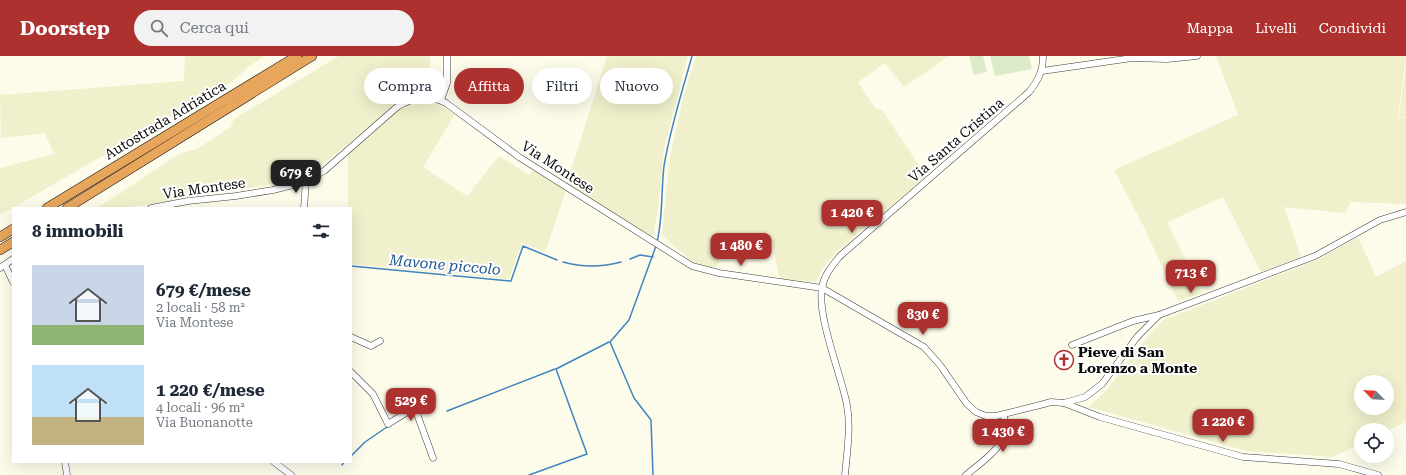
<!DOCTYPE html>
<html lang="it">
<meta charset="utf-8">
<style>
body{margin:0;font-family:"Roboto Serif",serif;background:#f2f2f3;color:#1f2937;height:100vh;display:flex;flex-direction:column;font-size:15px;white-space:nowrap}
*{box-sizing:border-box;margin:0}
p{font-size:13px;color:#747a83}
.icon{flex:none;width:22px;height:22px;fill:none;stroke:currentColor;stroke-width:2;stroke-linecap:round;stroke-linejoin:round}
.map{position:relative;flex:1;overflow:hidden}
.sheet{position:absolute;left:12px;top:151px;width:340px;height:256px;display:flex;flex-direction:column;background:#fff;border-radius:0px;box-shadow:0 4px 16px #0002}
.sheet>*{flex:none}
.guide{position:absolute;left:364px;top:12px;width:380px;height:36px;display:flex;gap:8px}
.needle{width:26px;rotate:294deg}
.buttons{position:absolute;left:1354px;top:319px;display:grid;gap:8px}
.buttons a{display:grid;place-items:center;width:40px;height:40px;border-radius:50%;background:#fff;box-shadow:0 4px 16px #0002;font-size:20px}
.price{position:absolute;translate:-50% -34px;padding:0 9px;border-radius:8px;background:#ad322f;color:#fff;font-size:13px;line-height:26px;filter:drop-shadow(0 1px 2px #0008)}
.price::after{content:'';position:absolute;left:50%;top:24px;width:12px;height:9px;margin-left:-6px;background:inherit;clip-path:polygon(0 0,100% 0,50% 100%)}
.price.active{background:#222;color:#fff}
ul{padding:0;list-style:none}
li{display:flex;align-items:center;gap:12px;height:100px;padding:0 20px}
li span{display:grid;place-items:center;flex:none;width:112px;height:80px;border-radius:0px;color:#555}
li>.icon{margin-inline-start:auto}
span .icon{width:48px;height:48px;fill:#fffc;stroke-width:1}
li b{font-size:17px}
h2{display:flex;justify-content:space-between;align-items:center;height:48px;padding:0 20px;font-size:17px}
.tag{padding:0 14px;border-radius:18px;background:#fff;box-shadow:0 4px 16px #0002;font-size:14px;line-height:36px}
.tag.active{background:#ad322f;color:#fff}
header{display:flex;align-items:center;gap:24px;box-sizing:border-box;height:56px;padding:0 20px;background:#ad322f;color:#fff}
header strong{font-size:19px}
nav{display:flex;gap:22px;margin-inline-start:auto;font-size:14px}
.search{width:280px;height:36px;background:#f2f2f3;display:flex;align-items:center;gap:10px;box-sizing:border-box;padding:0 14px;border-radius:22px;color:#747a83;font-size:15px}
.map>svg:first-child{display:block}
.farmland{fill:#f0f0cc;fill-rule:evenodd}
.pitch{fill:#ddecc8}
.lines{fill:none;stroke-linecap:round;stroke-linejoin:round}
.stream{stroke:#4084c1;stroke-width:1.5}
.minor-casing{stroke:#3d3d3d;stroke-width:7}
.highway-casing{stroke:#1b1b1b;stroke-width:10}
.minor{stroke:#fff;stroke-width:6}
.highway{stroke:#e8a65d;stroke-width:9}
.labels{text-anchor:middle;stroke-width:4;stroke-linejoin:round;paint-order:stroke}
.street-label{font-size:14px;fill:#0a0a0a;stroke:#fff}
.poi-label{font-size:14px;font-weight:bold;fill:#0a0a0a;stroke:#fff;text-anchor:start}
.water-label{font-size:15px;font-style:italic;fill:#1f5790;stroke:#fff}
</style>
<header>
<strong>Doorstep</strong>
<div class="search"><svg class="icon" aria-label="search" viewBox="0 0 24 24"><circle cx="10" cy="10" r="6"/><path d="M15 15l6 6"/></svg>Cerca qui</div>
<nav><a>Mappa</a><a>Livelli</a><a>Condividi</a></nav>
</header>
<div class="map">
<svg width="1406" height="419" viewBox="0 0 1406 419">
<rect width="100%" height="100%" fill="#fdfbe9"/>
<g class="farmland">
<polygon points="185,0 264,0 248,11 233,25 0,159 0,112 54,98 45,77 1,82 0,39 184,25"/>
<polygon points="339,0 430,0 430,36 409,40 307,120 292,125 125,152 97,152 181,97 197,93 231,71 234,63"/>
<polygon points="607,0 688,0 664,93 658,151 653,183 567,127"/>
<polygon points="696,0 949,0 904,31 885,7 858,26 875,52 882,54 926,120 834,198 821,215 817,224 814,226 782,223 779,220 771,182 768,180 736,184 721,190 719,194 719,207 716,211 711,212 691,205 662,179 669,106 683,42"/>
<polygon points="1216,0 1406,0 1398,61 1406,62 1406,148 1351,146 1345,157 1284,151 1301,201 1261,216 1223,141 1167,166 1202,237 1178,245 1144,171 1114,114 1238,59"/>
<polygon points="1406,9 1406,61 1399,61"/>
<polygon points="420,44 430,44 455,58 423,111 467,140 499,100 529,119 533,114 566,135 545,196 522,187 509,223 351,208 351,152 348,152 348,98 390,60 407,47"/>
<path d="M1358 181 1376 221 1406 205V366L1387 375 1361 374V388L1332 401 1247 395 1088 351 1107 334 1138 292 1163 264 1315 205ZM1361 326H1387V352H1361Z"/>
</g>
<g class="pitch">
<polygon points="969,0 983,0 987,16 974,19"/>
<polygon points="990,0 1029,0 1032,13 995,20"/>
</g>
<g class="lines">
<g class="stream">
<path d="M657 186C663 162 661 135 664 110 670 73 682 36 692 0"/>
<polyline points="630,203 640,199 653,201"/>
<path d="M563 206C581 211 602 211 621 206"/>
<polyline points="351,210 511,225 523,190 557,204"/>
<polyline points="447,355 555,313"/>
<polyline points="351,400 365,386 387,371"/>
<polyline points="342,409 344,406"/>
<polyline points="529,419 587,398 556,313 609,286"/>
<polyline points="653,419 651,364 634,342 610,286 629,264 656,190"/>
</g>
<g class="minor-casing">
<g id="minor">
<polyline points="1042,15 1132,2 1167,3 1197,0"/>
<polyline points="441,44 447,27 447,0"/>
<path d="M151 152 188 145 236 140 273 134 301 127 324 115 397 51C414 41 428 38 446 47L519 101 692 210 719 217 822 232 924 291 940 309 967 348 976 356 986 360H996L1040 349 1051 346 1064 347 1085 341 1102 328 1137 281 1159 259 1315 200 1380 164 1406 156"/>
<polyline points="304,152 306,125"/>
<polyline points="5,209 13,226"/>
<polyline points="0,212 13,203"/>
<polyline points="351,281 371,290 380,285"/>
<polyline points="1072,289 1133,265 1159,259"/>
<polyline points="351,316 373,338 388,368 409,355 416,355 433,402"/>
<polyline points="1064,347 1100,361 1243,401 1339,408 1378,419"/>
<polyline points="65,406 67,419"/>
<polyline points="274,406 291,419"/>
<path d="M845 419C847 396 851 372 847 349 841 318 817 261 822 232 824 219 832 210 840 200L1029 36C1038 25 1043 15 1043 0"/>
<path d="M966 419C977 410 998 395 1004 381 1007 374 1005 367 1004 360"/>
</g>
</g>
<g class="highway-casing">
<g id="highway">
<polyline points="47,152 297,0"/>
<polyline points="67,152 312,0"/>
<polyline points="0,181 13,173"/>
<polyline points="0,194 13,186"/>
</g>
</g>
<use href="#minor" class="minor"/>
<use href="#highway" class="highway"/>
</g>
<defs>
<g id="church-ring" transform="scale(1)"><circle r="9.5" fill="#fff" stroke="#ad322f" stroke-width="1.5"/><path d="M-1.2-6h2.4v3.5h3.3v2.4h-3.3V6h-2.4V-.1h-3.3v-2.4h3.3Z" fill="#ad322f"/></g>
</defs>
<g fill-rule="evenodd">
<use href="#church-ring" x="1064" y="304"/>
</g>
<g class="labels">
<g class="street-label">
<text transform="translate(165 64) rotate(-31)" y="5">Autostrada Adriatica</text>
<text transform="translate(956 84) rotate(-41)" y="5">Via Santa Cristina</text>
<text transform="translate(558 111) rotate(33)" y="5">Via Montese</text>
<text transform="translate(204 132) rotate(-8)" y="5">Via Montese</text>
</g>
<g class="poi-label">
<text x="1078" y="301">Pieve di San<tspan x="1078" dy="16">Lorenzo a Monte</tspan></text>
</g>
<g class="water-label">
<text transform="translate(445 209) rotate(5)" y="5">Mavone piccolo</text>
</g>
</g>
</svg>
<div class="buttons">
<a><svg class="needle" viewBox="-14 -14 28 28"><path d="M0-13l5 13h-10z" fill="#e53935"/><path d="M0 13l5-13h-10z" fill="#747a83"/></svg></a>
<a><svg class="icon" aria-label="locate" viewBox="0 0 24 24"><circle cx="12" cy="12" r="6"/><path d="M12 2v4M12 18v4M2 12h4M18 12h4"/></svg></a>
</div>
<b class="price active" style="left:296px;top:138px">679 €</b>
<b class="price" style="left:852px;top:178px">1 420 €</b>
<b class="price" style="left:741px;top:211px">1 480 €</b>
<b class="price" style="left:1191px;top:238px">713 €</b>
<b class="price" style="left:923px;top:280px">830 €</b>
<b class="price" style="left:411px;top:366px">529 €</b>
<b class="price" style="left:1223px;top:387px">1 220 €</b>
<b class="price" style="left:1003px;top:397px">1 430 €</b>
<div class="guide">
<a class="tag">Compra</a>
<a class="tag active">Affitta</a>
<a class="tag">Filtri</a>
<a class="tag">Nuovo</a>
</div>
<section class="sheet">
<h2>8 immobili<svg class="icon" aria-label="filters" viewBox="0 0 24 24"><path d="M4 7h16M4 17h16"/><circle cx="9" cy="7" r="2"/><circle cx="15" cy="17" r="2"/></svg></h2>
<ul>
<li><span style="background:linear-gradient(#c9d6e8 75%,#8fb573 0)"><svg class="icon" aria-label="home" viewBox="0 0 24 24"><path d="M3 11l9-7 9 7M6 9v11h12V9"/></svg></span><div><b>679 €/mese</b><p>2 locali · 58 m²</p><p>Via Montese</p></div></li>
<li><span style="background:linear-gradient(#bfe0f5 65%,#c2b280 0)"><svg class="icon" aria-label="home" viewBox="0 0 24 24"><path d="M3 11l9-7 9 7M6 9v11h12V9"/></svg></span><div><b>1 220 €/mese</b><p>4 locali · 96 m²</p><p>Via Buonanotte</p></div></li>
</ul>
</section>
</div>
